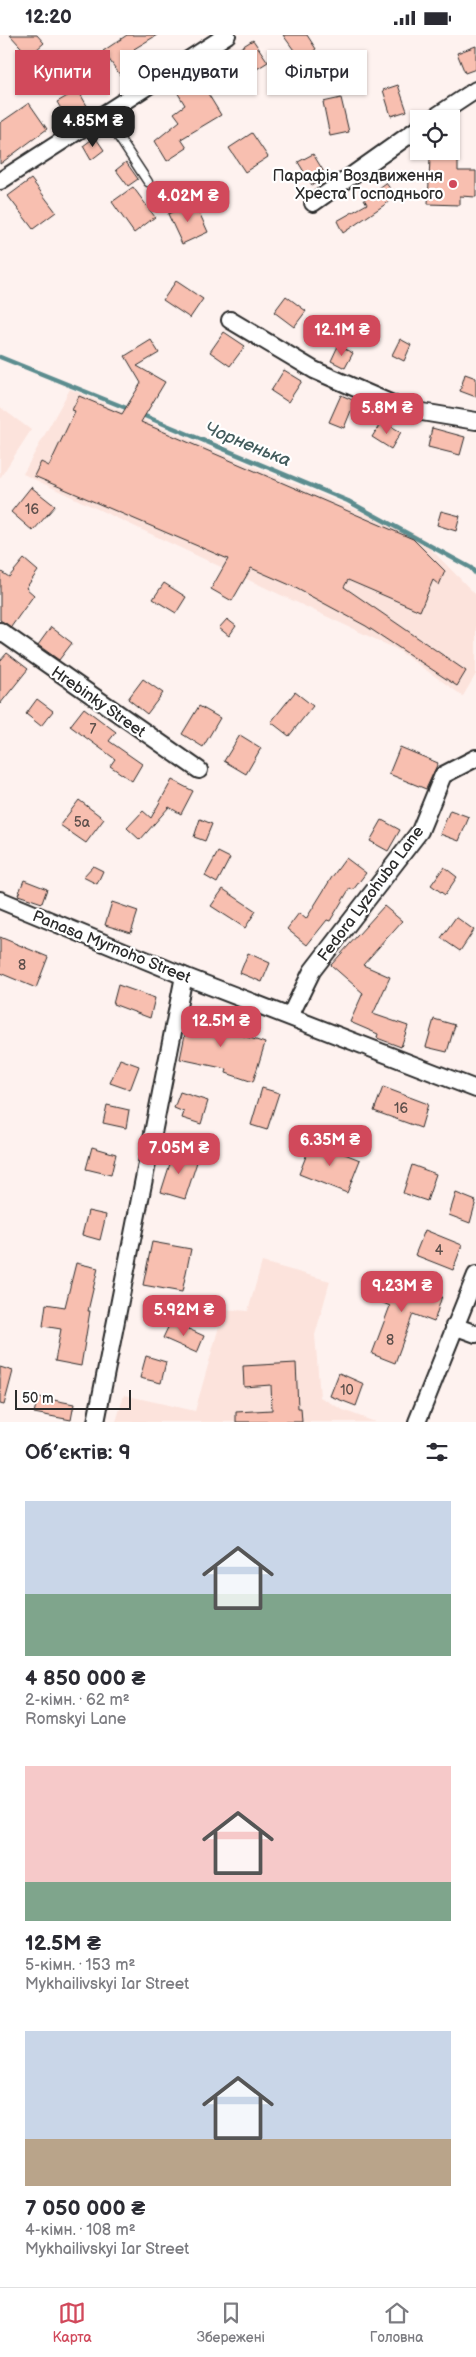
<!DOCTYPE html>
<html lang="uk">
<meta charset="utf-8">
<style>
body{margin:0;font-family:"Balsamiq Sans",sans-serif;background:#f2f2f3;color:#2b2b33;height:100vh;display:flex;flex-direction:column;font-size:19px;white-space:nowrap}
*{box-sizing:border-box;margin:0}
p{font-size:16px;color:#7c7c81}
.icon{flex:none;width:28px;height:28px;fill:none;stroke:currentColor;stroke-width:2;stroke-linecap:round;stroke-linejoin:round}
.map{position:relative;height:1387px;overflow:hidden}
.sheet{display:flex;flex-direction:column;background:#fff;flex:1}
.sheet>*{flex:none}
.hud{position:absolute;left:15px;top:15px;width:446px;height:45px;display:flex;gap:10px}
.tools{position:absolute;left:410px;top:75px;display:grid;gap:10px}
.tools a{display:grid;place-items:center;width:50px;height:50px;border-radius:0px;background:#fff;box-shadow:0 1px 4px #0004;font-size:25px}
.scale{position:absolute;left:15px;bottom:12px;width:116px;box-sizing:border-box;padding-left:5px;border:2px solid #2b2b2b;border-top:0;font-size:14px;line-height:18px;white-space:nowrap;color:#2b2b2b;-webkit-text-stroke:4px #fff;paint-order:stroke}
.price{position:absolute;translate:-50% -42px;padding:0 11px;border-radius:10px;background:#d1495b;color:#fff;font-size:16px;line-height:32px;filter:drop-shadow(0 1px 2px #0008)}
.price::after{content:'';position:absolute;left:50%;top:30px;width:15px;height:11px;margin-left:-8px;background:inherit;clip-path:polygon(0 0,100% 0,50% 100%)}
.price.selected{background:#222;color:#fff}
ul{padding:0;list-style:none}
li{display:grid;align-content:center;gap:10px;height:265px;padding:0 25px}
li span{display:grid;place-items:center;height:155px;border-radius:0px;color:#555}
li>.icon{margin-inline-start:auto}
span .icon{width:90px;height:90px;fill:#fffc;stroke-width:1}
li b{font-size:21px}
h2{display:flex;justify-content:space-between;align-items:center;height:60px;padding:0 25px;font-size:21px}
.tag{padding:0 18px;border-radius:0px;background:#fff;box-shadow:0 1px 4px #0004;font-size:18px;line-height:45px}
.tag.selected{background:#d1495b;color:#fff}
.status{display:flex;justify-content:space-between;align-items:center;height:35px;padding:0 25px;background:#fff;direction:ltr}
.status svg{height:14px;fill:currentColor}
.tab-bar{display:flex;justify-content:space-around;align-items:center;height:70px;border-top:1px solid #e1e1e2;background:#fff;font-size:14px;color:#7c7c81}
.tab-bar a{display:grid;justify-items:center;gap:2px}
.tab-bar .selected{color:#d1495b}
.map>svg:first-child{display:block}
.built{fill:#fce3dc}
.lines{fill:none;stroke-linecap:round;stroke-linejoin:round}
.stream{stroke:#5c8d8f;stroke-width:4.5}
.building{fill:#f8bfb0;stroke:#2b2b2b}
.lane-casing{stroke:#2b2b2b;stroke-width:11}
.street-casing{stroke:#2b2b2b;stroke-width:20}
.lane{stroke:#fff;stroke-width:8}
.street{stroke:#fff;stroke-width:16}
.poi-dot{fill:#d1495b;stroke:#fff;stroke-width:2}
.labels{text-anchor:middle;stroke-width:4.5;stroke-linejoin:round;paint-order:stroke}
.number-label{font-size:14px;fill:#5e504c}
.poi-label{font-size:16px;fill:#2b2b2b;stroke:#fff;text-anchor:end}
.street-label{font-size:16px;fill:#2b2b2b;stroke:#fff}
.water-label{font-size:18px;font-style:italic;fill:#435c5d;stroke:#fff}
</style>
<div class="status"><b>12:20</b><svg viewBox="0 0 49 12"><path d="M0 12V9h3v3zM5 12V6h3v6zM10 12V3h3v9zM15 12V0h3v12zM26 1h20v11H26zM47 4h2v5h-2z"/></svg></div>
<div class="map">
<svg width="476" height="1387" viewBox="0 0 476 1387">
<rect width="100%" height="100%" fill="#fef2ef"/>
<filter id="ink" filterUnits="userSpaceOnUse"><feTurbulence type="fractalNoise" baseFrequency=".02" numOctaves="2"/><feDisplacementMap in="SourceGraphic" scale="10" xChannelSelector="R" yChannelSelector="G"/><feConvolveMatrix kernelMatrix="1 2 1 2 8 2 1 2 1" color-interpolation-filters="sRGB"/></filter>
<g filter="url(#ink)">
<g class="built">
<polygon points="70,354 417,500 476,560 476,639 463,661 396,614 23,439"/>
<polygon points="0,372 31,395 0,443"/>
<polygon points="262,1227 330,1246 315,1300 320,1362 343,1375 375,1387 116,1387 124,1360 195,1376 224,1274 248,1276"/>
</g>
<g class="lines">
<g class="stream">
<polyline points="0,322 131,375"/>
<polyline points="140,379 348,466 471,533 476,539"/>
</g>
</g>
<g class="building">
<polygon points="10,0 37,0 44,8 29,21"/>
<polygon points="127,0 157,0 134,14 146,32 125,47 103,16"/>
<polygon points="283,0 307,0 316,14 301,25"/>
<polygon points="253,5 268,27 252,37 237,15"/>
<polygon points="476,11 476,34 465,38 457,18"/>
<polygon points="196,39 221,80 181,104 187,113 167,126 155,106 180,86 174,78 185,70 174,52"/>
<polygon points="398,50 407,76 391,81 383,55"/>
<polygon points="78,55 90,76 70,89 57,67"/>
<polygon points="341,63 349,97 330,101 323,67"/>
<polygon points="29,68 47,94 0,129 0,88"/>
<polygon points="252,98 268,122 245,137 229,113"/>
<polygon points="95,102 104,115 91,125 83,111"/>
<polygon points="313,119 327,142 312,150 298,127"/>
<polygon points="430,123 458,125 458,136 476,136 476,162 460,161 460,170 428,169"/>
<polygon points="126,127 138,144 128,151 116,135"/>
<polygon points="31,144 56,177 33,194 8,161"/>
<polygon points="386,148 396,162 343,198 337,186 367,169 364,164"/>
<polygon points="133,152 155,182 134,198 112,167"/>
<polygon points="194,166 208,197 182,209 168,179"/>
<polygon points="176,246 203,264 190,283 163,265"/>
<polygon points="286,261 306,276 294,292 274,277"/>
<polygon points="224,297 245,311 230,331 210,317"/>
<polygon points="400,304 411,310 404,326 392,320"/>
<polygon points="151,305 159,318 137,331 165,347 141,387 413,504 445,536 439,550 433,545 420,576 348,545 344,552 466,636 457,651 366,591 290,550 251,533 232,566 211,554 228,524 34,441 41,427 49,431 75,376 72,375 79,361 122,379 141,348 125,321"/>
<polygon points="338,311 353,318 345,333 331,326"/>
<polygon points="284,335 302,346 288,367 271,356"/>
<polygon points="465,339 476,343 476,362 460,356"/>
<polygon points="341,360 355,366 344,393 329,387"/>
<polygon points="382,386 401,397 391,414 372,402"/>
<polygon points="432,393 465,402 460,420 428,412"/>
<polygon points="31,452 55,471 33,496 11,477"/>
<polygon points="441,476 460,481 456,496 437,490"/>
<polygon points="24,524 38,536 26,553 34,560 11,592 0,585 0,536 9,542"/>
<polygon points="164,548 186,562 176,578 153,564"/>
<polygon points="227,584 236,591 229,601 219,593"/>
<polygon points="51,592 72,608 59,625 38,610"/>
<polygon points="7,618 28,634 0,669 0,626"/>
<polygon points="143,644 163,658 147,679 128,664"/>
<polygon points="295,657 313,671 289,701 271,687"/>
<polygon points="37,664 53,676 41,691 26,679"/>
<polygon points="199,671 220,683 203,712 182,699"/>
<polygon points="84,673 116,697 109,706 142,729 132,746 110,731 115,724 70,691"/>
<polygon points="240,700 261,713 246,739 224,726"/>
<polygon points="400,712 438,728 426,754 389,739"/>
<polygon points="172,745 193,756 181,779 169,772 140,805 127,793 143,776 151,783"/>
<polygon points="79,765 104,784 86,808 60,790"/>
<polygon points="450,775 469,782 459,806 440,799"/>
<polygon points="200,784 212,789 205,806 194,802"/>
<polygon points="382,785 400,795 388,816 370,806"/>
<polygon points="218,817 230,823 217,848 205,841"/>
<polygon points="346,823 366,838 353,855 350,853 330,886 327,885 307,910 287,894 299,878 306,884 332,842"/>
<polygon points="93,831 103,836 97,849 83,842"/>
<polygon points="444,832 457,842 445,860 431,850"/>
<polygon points="24,845 47,854 42,868 18,860"/>
<polygon points="223,854 256,876 245,893 211,871"/>
<polygon points="112,867 138,876 131,898 105,890"/>
<polygon points="384,871 402,886 363,930 390,942 373,979 408,991 401,1012 377,1003 378,999 350,987 363,958 331,930"/>
<polygon points="456,882 474,895 460,916 441,903"/>
<polygon points="0,902 48,922 36,953 0,938"/>
<polygon points="248,918 270,928 262,947 240,938"/>
<polygon points="118,950 155,963 150,983 113,969"/>
<polygon points="189,980 218,987 217,992 265,1008 253,1047 226,1038 227,1034 180,1024"/>
<polygon points="434,984 455,990 447,1017 426,1012"/>
<polygon points="120,1024 139,1031 130,1055 110,1048"/>
<polygon points="383,1052 428,1069 421,1093 374,1076"/>
<polygon points="262,1053 279,1058 267,1095 251,1090"/>
<polygon points="180,1057 208,1066 201,1089 182,1083 184,1077 174,1073"/>
<polygon points="107,1070 129,1075 126,1093 103,1088"/>
<polygon points="312,1106 360,1125 347,1158 299,1139"/>
<polygon points="92,1112 116,1119 111,1140 86,1134"/>
<polygon points="174,1116 198,1124 185,1164 161,1157"/>
<polygon points="412,1130 436,1139 427,1166 403,1158"/>
<polygon points="456,1158 476,1166 470,1188 449,1180"/>
<polygon points="88,1176 106,1180 100,1205 82,1200"/>
<polygon points="425,1195 462,1210 453,1235 415,1220"/>
<polygon points="152,1207 191,1214 182,1257 143,1250"/>
<polygon points="76,1228 98,1233 88,1276 90,1276 81,1331 55,1326 61,1294 43,1291 46,1269 65,1272"/>
<polygon points="384,1239 442,1261 434,1287 413,1279 395,1328 372,1319 390,1271 374,1264"/>
<polygon points="171,1286 204,1301 197,1318 163,1303"/>
<polygon points="146,1321 166,1327 161,1348 140,1343"/>
<polygon points="296,1328 298,1373 301,1373 302,1387 236,1387 236,1377 272,1375 271,1350 244,1352 243,1331"/>
<polygon points="0,1332 13,1336 4,1370 0,1369"/>
<polygon points="339,1338 364,1349 356,1371 330,1361"/>
<polygon points="38,1362 74,1369 71,1385 34,1378"/>
</g>
<g class="lines">
<g class="lane-casing">
<polyline id="lane" points="104,80 148,147"/>
</g>
<g class="street-casing">
<g id="street">
<polyline points="432,84 476,55"/>
<polyline points="0,146 227,0"/>
<polyline points="313,168 419,93"/>
<polyline points="230,285 314,335 404,374 476,386"/>
<polyline points="0,596 199,735"/>
<polyline points="0,865 184,941 476,1054"/>
<polyline points="290,981 312,936 420,796 443,740 476,723"/>
<polyline points="454,1291 476,1299"/>
<polyline points="96,1387 184,941"/>
<polyline points="417,1387 476,1240"/>
</g>
</g>
<use href="#lane" class="lane"/>
<use href="#street" class="street"/>
</g>
</g>
<circle class="poi-dot" cx="453" cy="149" r="5"/>
<g class="labels">
<g class="number-label">
<text x="32" y="479">16</text>
<text x="93" y="699">7</text>
<text x="82" y="792">5а</text>
<text x="22" y="935">8</text>
<text x="401" y="1078">16</text>
<text x="439" y="1220">4</text>
<text x="390" y="1310">8</text>
<text x="347" y="1360">10</text>
</g>
<g class="poi-label">
<text x="443" y="146">Парафія Воздвиження<tspan x="443" dy="18">Хреста Господнього</tspan></text>
</g>
<g class="street-label">
<text transform="translate(99 666) rotate(35)" y="6">Hrebinky Street</text>
<text transform="translate(370 858) rotate(-53)" y="6">Fedora Lyzohuba Lane</text>
<text transform="translate(112 911) rotate(22)" y="6">Panasa Myrnoho Street</text>
</g>
<g class="water-label">
<text transform="translate(248 409) rotate(22)" y="6">Чорненька</text>
</g>
</g>
</svg>
<div class="tools">
<a><svg class="icon" aria-label="locate" viewBox="0 0 24 24"><circle cx="12" cy="12" r="6"/><path d="M12 2v4M12 18v4M2 12h4M18 12h4"/></svg></a>
</div>
<div class="scale">50 m</div>
<b class="price selected" style="left:93px;top:113px">4.85M ₴</b>
<b class="price" style="left:188px;top:188px">4.02M ₴</b>
<b class="price" style="left:342px;top:322px">12.1M ₴</b>
<b class="price" style="left:387px;top:400px">5.8M ₴</b>
<b class="price" style="left:221px;top:1013px">12.5M ₴</b>
<b class="price" style="left:330px;top:1132px">6.35M ₴</b>
<b class="price" style="left:179px;top:1140px">7.05M ₴</b>
<b class="price" style="left:402px;top:1278px">9.23M ₴</b>
<b class="price" style="left:184px;top:1302px">5.92M ₴</b>
<div class="hud">
<a class="tag selected">Купити</a>
<a class="tag">Орендувати</a>
<a class="tag">Фільтри</a>
</div>
</div>
<section class="sheet">
<h2>Об’єктів: 9<svg class="icon" aria-label="filters" viewBox="0 0 24 24"><path d="M4 7h16M4 17h16"/><circle cx="9" cy="7" r="2"/><circle cx="15" cy="17" r="2"/></svg></h2>
<ul>
<li><span style="background:linear-gradient(#c9d6e8 60%,#7fa58c 0)"><svg class="icon" aria-label="home" viewBox="0 0 24 24"><path d="M3 11l9-7 9 7M6 9v11h12V9"/></svg></span><div><b>4 850 000 ₴</b><p>2-кімн. · 62 m²</p><p>Romskyi Lane</p></div></li>
<li><span style="background:linear-gradient(#f6c9c9 75%,#7fa58c 0)"><svg class="icon" aria-label="home" viewBox="0 0 24 24"><path d="M3 11l9-7 9 7M6 9v11h12V9"/></svg></span><div><b>12.5M ₴</b><p>5-кімн. · 153 m²</p><p>Mykhailivskyi Iar Street</p></div></li>
<li><span style="background:linear-gradient(#c9d6e8 70%,#b9a48a 0)"><svg class="icon" aria-label="home" viewBox="0 0 24 24"><path d="M3 11l9-7 9 7M6 9v11h12V9"/></svg></span><div><b>7 050 000 ₴</b><p>4-кімн. · 108 m²</p><p>Mykhailivskyi Iar Street</p></div></li>
</ul>
</section>
<nav class="tab-bar">
<a class="selected"><svg class="icon" aria-label="map" viewBox="0 0 24 24"><path d="M3 6l6-2 6 2 6-2v14l-6 2-6-2-6 2zM9 4v14M15 6v14"/></svg>Карта</a>
<a><svg class="icon" aria-label="saved" viewBox="0 0 24 24"><path d="M7 4h10v16l-5-4-5 4z"/></svg>Збережені</a>
<a><svg class="icon" aria-label="home" viewBox="0 0 24 24"><path d="M3 11l9-7 9 7M6 9v11h12V9"/></svg>Головна</a>
</nav>
